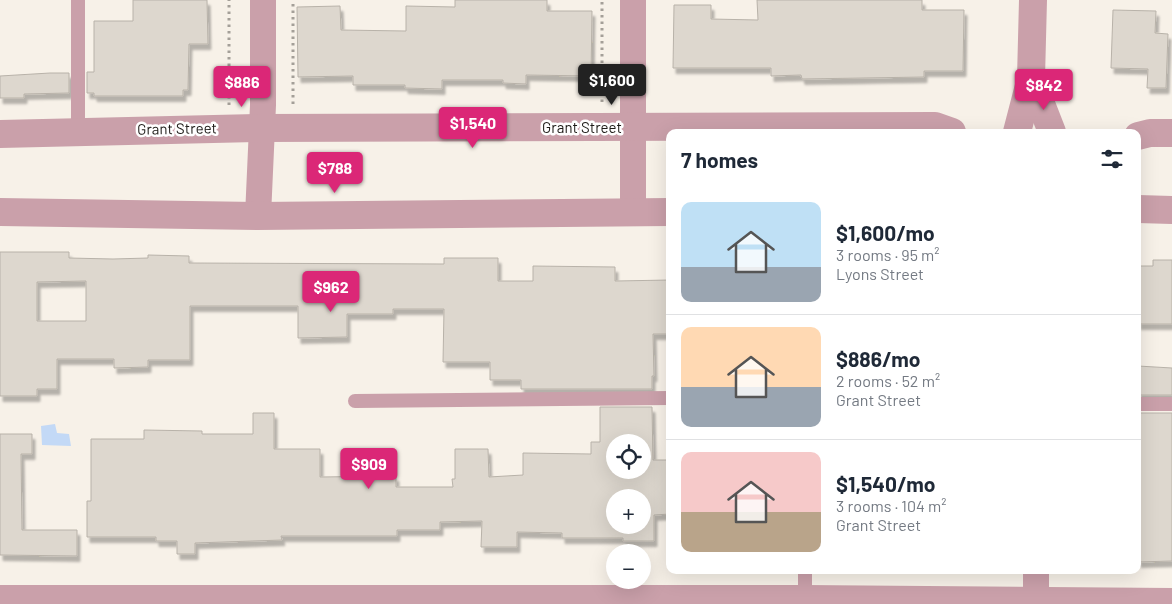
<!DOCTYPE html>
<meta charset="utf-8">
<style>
body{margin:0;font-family:Barlow,sans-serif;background:#f6f6f7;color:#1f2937;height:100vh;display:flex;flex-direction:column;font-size:19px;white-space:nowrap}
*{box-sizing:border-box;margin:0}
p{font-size:16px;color:#747a83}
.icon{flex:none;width:28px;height:28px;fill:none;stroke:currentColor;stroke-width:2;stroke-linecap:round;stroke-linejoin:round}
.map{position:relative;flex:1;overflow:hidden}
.drawer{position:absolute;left:666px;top:129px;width:475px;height:445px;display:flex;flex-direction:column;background:#fff;border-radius:10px;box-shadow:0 5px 20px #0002}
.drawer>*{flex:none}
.tools{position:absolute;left:606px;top:434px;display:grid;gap:10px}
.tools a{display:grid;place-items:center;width:45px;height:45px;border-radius:50%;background:#fff;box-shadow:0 5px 20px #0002;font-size:25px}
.price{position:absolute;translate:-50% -42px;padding:0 11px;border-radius:5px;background:#db2777;color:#fff;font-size:16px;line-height:32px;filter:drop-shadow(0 1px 2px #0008)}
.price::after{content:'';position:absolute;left:50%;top:30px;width:15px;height:11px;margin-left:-8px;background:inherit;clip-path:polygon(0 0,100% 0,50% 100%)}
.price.on{background:#222;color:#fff}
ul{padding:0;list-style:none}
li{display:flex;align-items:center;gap:15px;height:125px;padding:0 15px}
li+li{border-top:1px solid #e0e1e3}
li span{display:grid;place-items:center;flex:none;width:140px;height:100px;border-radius:10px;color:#555}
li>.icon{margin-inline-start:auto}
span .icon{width:60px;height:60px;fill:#fffc;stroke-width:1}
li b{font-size:21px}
h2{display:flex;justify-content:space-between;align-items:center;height:60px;padding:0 15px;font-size:21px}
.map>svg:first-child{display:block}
.water{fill:#c3d9f6}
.building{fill:#ddd7ce;stroke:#b8b2a9;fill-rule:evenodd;filter:url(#shadow)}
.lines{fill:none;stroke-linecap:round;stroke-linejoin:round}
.path{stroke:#a49f98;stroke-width:3;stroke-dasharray:2.5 4;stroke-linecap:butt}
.service{stroke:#caa0aa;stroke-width:14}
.minor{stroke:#caa0aa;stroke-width:26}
.tertiary{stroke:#caa0aa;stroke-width:28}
.labels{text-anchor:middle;stroke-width:5;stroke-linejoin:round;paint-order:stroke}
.street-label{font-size:15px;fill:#1c1a16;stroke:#fff}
</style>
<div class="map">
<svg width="1172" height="604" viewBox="0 0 1172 604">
<defs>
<filter id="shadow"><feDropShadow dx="3" dy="5.5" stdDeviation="1" flood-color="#0004"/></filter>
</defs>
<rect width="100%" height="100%" fill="#f7f1e8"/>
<polygon class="water" points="55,424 57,433 69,434 71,446 42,445 41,426"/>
<g class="building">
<polygon points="133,0 207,0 208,44 189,44 188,90 183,90 183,96 94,96 94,93 87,93 87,72 94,72 94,21 133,21"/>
<polygon points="455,0 547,0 547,11 592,11 591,76 526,75 526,84 503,83 503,80 442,80 442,89 405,88 405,85 353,85 353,76 298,77 297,7 340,6 341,30 406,31 406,6 455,7"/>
<polygon points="757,0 922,0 922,10 964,10 963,71 924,71 924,77 802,79 801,75 771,76 771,68 673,68 674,5 711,5 711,19 758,20"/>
<polygon points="1113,10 1156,11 1155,33 1168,34 1166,88 1147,88 1148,69 1111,68"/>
<polygon points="50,73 69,73 69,93 24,94 24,98 0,98 0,76"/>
<path d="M0 252H69V258L113 259 148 258V255L189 256V263L444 264V258H498V281H533V266L615 267V281L670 280V334H653L654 376H652V389H521V380H490V362H443L444 309H393V314H347V337L298 338V306H190V360H148V367L114 368V359H57V389H37V396H0ZM86 281V321H37V282Z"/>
<polygon points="1153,260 1172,260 1172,324 1138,324 1138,266 1153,266"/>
<polygon points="1138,366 1172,368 1172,395 1138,395"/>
<path d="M600 407H652L653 460H670V514L654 515V541H623V538H562V533L517 532V547H481L482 521 440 522V530H397V536H281L282 540 195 543V554H177V541H156V537H87V501H91V439H144V430L202 431V434H253V413H274V449H320V477L396 476V487H453L452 479H455V449H488L489 477 523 475V453L591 454V442H600ZM615 442H642V470H615ZM615 498H642V525H615Z"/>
<polygon points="1138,413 1172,413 1172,561 1138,562"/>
<polygon points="0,434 32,434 32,454 21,454 22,530 77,530 77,556 0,555"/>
</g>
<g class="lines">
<g class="path">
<polyline points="602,102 602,0"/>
<polyline points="293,104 293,0"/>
<polyline points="229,105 229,0"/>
</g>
<g class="service">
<polyline points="78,0 78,131"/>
<polyline points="355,401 670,398"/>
<polyline points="1138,404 1172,404"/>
<polyline points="805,570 805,598"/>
</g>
<g class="minor">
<polyline points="633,212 633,0"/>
<polyline points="258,216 263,105 263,0"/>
<polyline points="0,598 805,598 1172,601"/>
<polyline points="1036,604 1036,570"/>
</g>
<g class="tertiary">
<polyline points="1031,78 1052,132"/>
<polyline points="1017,132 1031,78 1033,0"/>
<polyline points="0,134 261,128 935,126 952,132"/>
<polyline points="1138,136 1150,133 1172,133"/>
<polyline points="1138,209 1172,210"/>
<polyline points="0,212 258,216 670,212"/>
</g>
</g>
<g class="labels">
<g class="street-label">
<text x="582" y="133">Grant Street</text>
<text transform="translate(177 129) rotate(-1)" y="5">Grant Street</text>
</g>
</g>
</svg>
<div class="tools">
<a><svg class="icon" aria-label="locate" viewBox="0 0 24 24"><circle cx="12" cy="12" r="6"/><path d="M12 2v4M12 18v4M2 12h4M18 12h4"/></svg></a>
<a>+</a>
<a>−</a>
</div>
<b class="price on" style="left:612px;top:106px">$1,600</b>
<b class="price" style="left:242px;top:108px">$886</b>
<b class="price" style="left:1044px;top:111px">$842</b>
<b class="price" style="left:473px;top:149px">$1,540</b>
<b class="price" style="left:335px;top:194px">$788</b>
<b class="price" style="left:331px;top:313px">$962</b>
<b class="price" style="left:369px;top:490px">$909</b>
<section class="drawer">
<h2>7 homes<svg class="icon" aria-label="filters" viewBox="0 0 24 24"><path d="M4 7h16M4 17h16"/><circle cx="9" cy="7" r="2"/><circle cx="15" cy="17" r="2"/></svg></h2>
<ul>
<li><span style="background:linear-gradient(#bfe0f5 65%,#9aa5b1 0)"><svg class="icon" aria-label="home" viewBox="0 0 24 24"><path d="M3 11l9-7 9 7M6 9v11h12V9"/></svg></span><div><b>$1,600/mo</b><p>3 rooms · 95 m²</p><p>Lyons Street</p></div></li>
<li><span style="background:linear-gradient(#ffd9b3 60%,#9aa5b1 0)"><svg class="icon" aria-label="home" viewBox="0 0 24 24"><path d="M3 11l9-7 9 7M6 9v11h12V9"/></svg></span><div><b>$886/mo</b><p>2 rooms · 52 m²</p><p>Grant Street</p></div></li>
<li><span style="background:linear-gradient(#f6c9c9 60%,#b9a48a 0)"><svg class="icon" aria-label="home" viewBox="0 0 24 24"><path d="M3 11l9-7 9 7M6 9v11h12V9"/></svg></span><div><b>$1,540/mo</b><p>3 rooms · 104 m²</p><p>Grant Street</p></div></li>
</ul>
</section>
</div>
